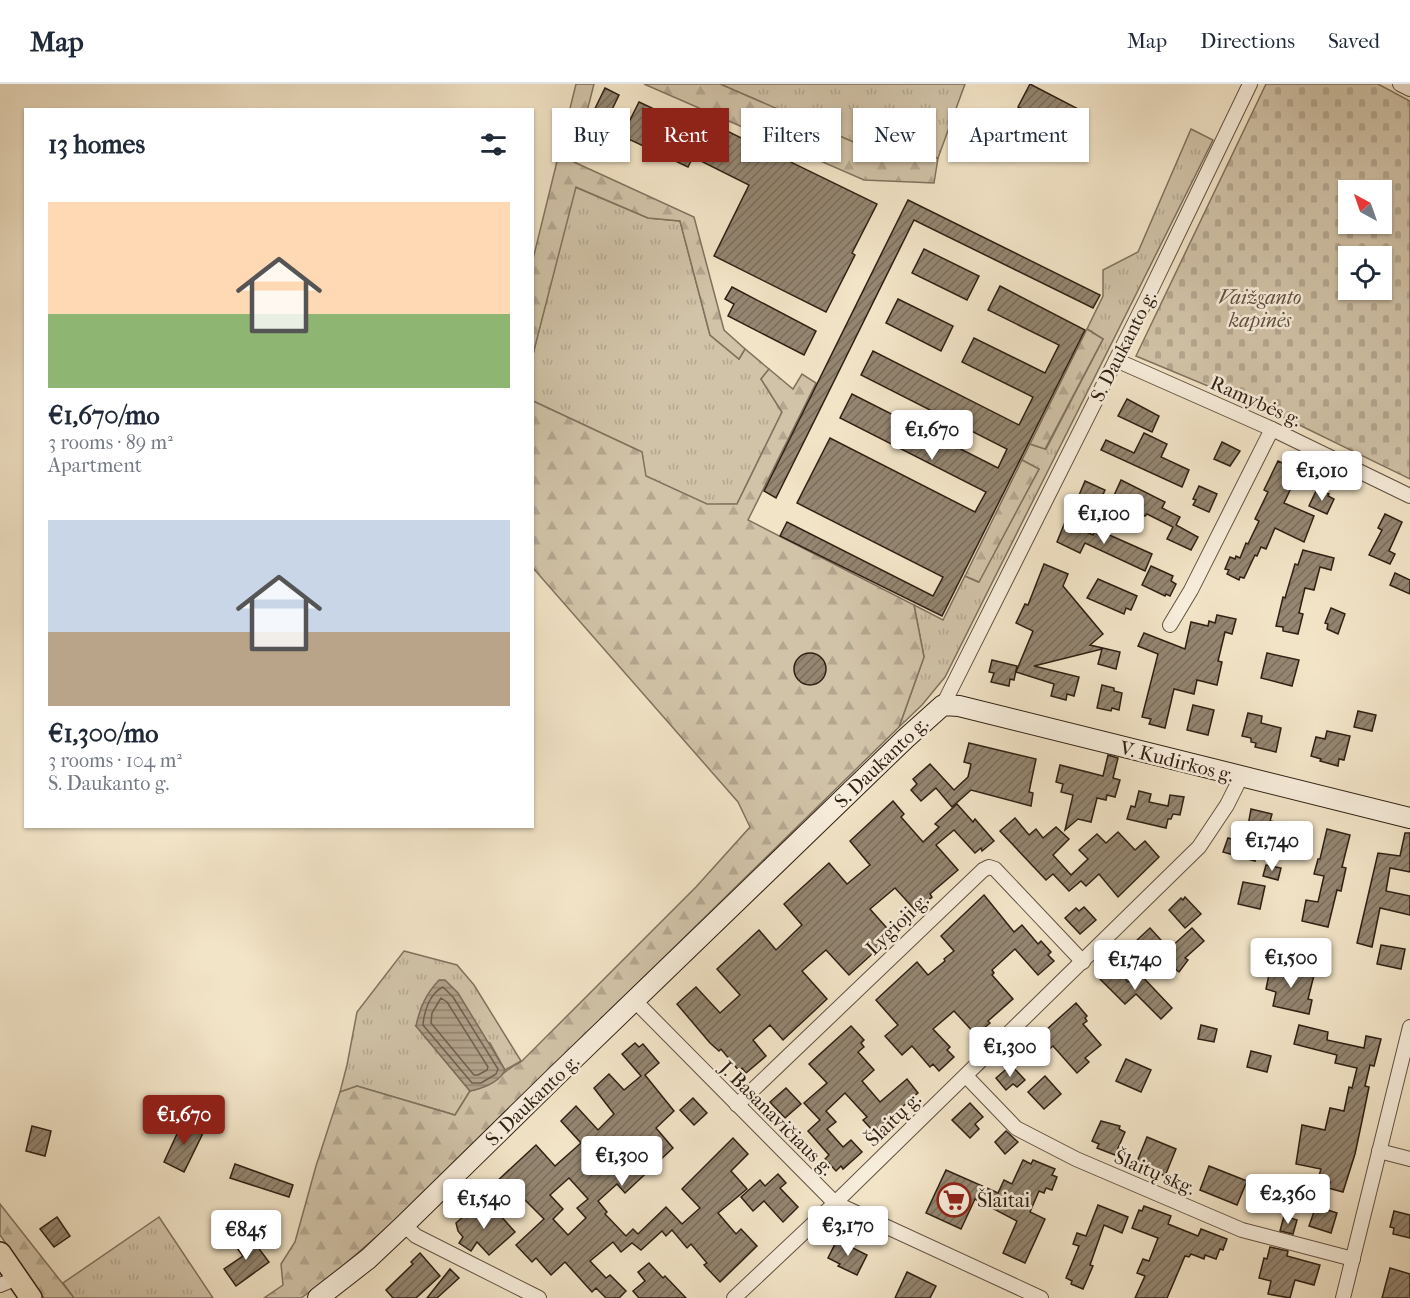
<!DOCTYPE html>
<meta charset="utf-8">
<style>
body{margin:0;font-family:"IM FELL French Canon",serif;background:#f2f2f3;color:#1f2937;height:100vh;display:flex;flex-direction:column;font-size:22px;white-space:nowrap}
*{box-sizing:border-box;margin:0}
p{font-size:20px;color:#747a83}
.icon{flex:none;width:33px;height:33px;fill:none;stroke:currentColor;stroke-width:2;stroke-linecap:round;stroke-linejoin:round}
.map{position:relative;flex:1;overflow:hidden}
.drawer{position:absolute;left:24px;top:24px;width:510px;height:720px;display:flex;flex-direction:column;background:#fff;border-radius:0px;box-shadow:0 2px 4px #0004}
.drawer>*{flex:none}
.banner{position:absolute;left:552px;top:24px;width:570px;height:54px;display:flex;gap:12px}
.needle{width:39px;rotate:320deg}
.tools{position:absolute;left:1338px;top:96px;display:grid;gap:12px}
.tools a{display:grid;place-items:center;width:54px;height:54px;border-radius:0px;background:#fff;box-shadow:0 2px 4px #0004;font-size:30px}
.price{position:absolute;translate:-50% -51px;padding:0 14px;border-radius:6px;background:#fff;color:#222;font-size:20px;line-height:39px;filter:drop-shadow(0 2px 3px #0008)}
.price::after{content:'';position:absolute;left:50%;top:36px;width:18px;height:14px;margin-left:-9px;background:inherit;clip-path:polygon(0 0,100% 0,50% 100%)}
.price.active{background:#8f2418;color:#fff}
ul{padding:0;list-style:none}
li{display:grid;align-content:center;gap:12px;height:318px;padding:0 24px}
li span{display:grid;place-items:center;height:186px;border-radius:0px;color:#555}
li>.icon{margin-inline-start:auto}
span .icon{width:108px;height:108px;fill:#fffc;stroke-width:1}
li b{font-size:26px}
h2{display:flex;justify-content:space-between;align-items:center;height:72px;padding:0 24px;font-size:26px}
.pill{padding:0 21px;border-radius:0px;background:#fff;box-shadow:0 2px 4px #0004;font-size:21px;line-height:54px}
.pill.active{background:#8f2418;color:#fff}
header{display:flex;align-items:center;gap:36px;box-sizing:border-box;height:84px;padding:0 30px;background:#fff;border-bottom:2px solid #e0e1e3}
header strong{font-size:28px}
nav{display:flex;gap:33px;margin-inline-start:auto;font-size:21px}
.map>svg:first-child{display:block}
.grass{fill:url(#grass-tufts);stroke:#80725e;stroke-width:1.5}
.forest{fill:url(#forest-firs);stroke:#80725e;stroke-width:1.5}
.cemetery{fill:url(#cemetery-stones);stroke:#80725e;stroke-width:1.5;fill-rule:evenodd}
.water{fill:url(#water-rules);stroke:#7c6d5a;stroke-width:1.5}
.lines{fill:none;stroke-linecap:round;stroke-linejoin:round}
.shore{stroke:#70604e;stroke-width:1.5}
.building{fill:url(#building-hatch);stroke:#2f2013;stroke-width:1.5;fill-rule:evenodd}
.street-casing{stroke:#605140;stroke-width:16}
.secondary-casing{stroke:#2f2013;stroke-width:22}
.primary-casing{stroke:#2f2013;stroke-width:24}
.street{stroke:#f7eddb;stroke-width:14}
.secondary{stroke:#f7eddb;stroke-width:20}
.primary{stroke:#f2e4c7;stroke-width:21}
.labels{text-anchor:middle;stroke-width:5;stroke-linejoin:round;paint-order:stroke}
.park-label{font-size:20px;font-style:italic;fill:#605140;stroke:#f7eddb}
.street-label{font-size:20px;fill:#2f2013;stroke:#f7eddb}
.poi-label{font-size:20px;fill:#2f2013;stroke:#f7eddb;text-anchor:start}
</style>
<header>
<strong>Map</strong>
<nav><a>Map</a><a>Directions</a><a>Saved</a></nav>
</header>
<div class="map">
<svg width="1410" height="1214" viewBox="0 0 1410 1214">
<defs>
<pattern id="grass-tufts" width="24" height="20" patternUnits="userSpaceOnUse" patternTransform="scale(1.5)"><rect width="24" height="20" fill="#d1c3a8"/><path d="M3 7l-1-3M5 7V3M7 7l1-3M15 17l-1-3M17 17v-4M19 17l1-3" fill="none" stroke="#b4a790"/></pattern>
<pattern id="forest-firs" width="22" height="20" patternUnits="userSpaceOnUse" patternTransform="scale(1.5)"><rect width="22" height="20" fill="#d1c3a8"/><path d="M5 1l3.5 6h-7zM16 11l3.5 6h-7z" fill="#b4a790"/></pattern>
<pattern id="cemetery-stones" width="16" height="16" patternUnits="userSpaceOnUse" patternTransform="scale(1.5)"><rect width="16" height="16" fill="#d1c3a8"/><path d="M2 7V4a2 2 0 0 1 4 0v3zM10 15v-3a2 2 0 0 1 4 0v3z" fill="#b4a790"/></pattern>
<pattern id="water-rules" width="6" height="5" patternUnits="userSpaceOnUse" patternTransform="scale(1.5)"><rect width="6" height="5" fill="#b0a18a"/><path d="M0 2.5h6" fill="none" stroke="#908370"/></pattern>
<pattern id="building-hatch" width="6" height="6" patternUnits="userSpaceOnUse" patternTransform="scale(1.5)"><rect width="6" height="6" fill="#948671"/><path d="M-1 1l2-2M0 6l6-6M5 7l2-2" fill="none" stroke="#796d5c"/></pattern>
</defs>
<rect width="100%" height="100%" fill="#f2e4c7"/>
<filter id="stains"><feTurbulence type="fractalNoise" baseFrequency=".00333" numOctaves="4"/><feColorMatrix values="0 0 0 0 .2 0 0 0 0 .09 0 0 0 0 .02 0 0 0 .5 -.17"/></filter>
<radialGradient id="worn" r=".72"><stop offset=".6" stop-color="#630" stop-opacity="0"/><stop offset="1" stop-color="#630" stop-opacity=".3"/></radialGradient>
<g class="grass">
<polygon points="720,0 965,0 938,74 879,67 858,60"/>
<polygon points="1191,45 1213,56 945,593 922,621 899,643 924,573 914,521 943,536 965,492 978,498 1039,385 1022,376 1030,360 1046,365 1103,255 1087,245 1103,212 1103,186 1138,168"/>
<polygon points="575,103 648,134 680,137 710,251 739,275 745,265 769,285 761,295 782,328 737,420 707,421 645,392 642,368 533,317 533,270"/>
<polygon points="404,867 457,881 474,901 521,977 505,986 490,959 416,942 470,1007 455,1031 357,1002 340,1008 347,981 357,928"/>
<polygon points="159,1133 213,1214 74,1214 63,1199"/>
</g>
<g class="forest">
<polygon points="576,0 594,0 574,78 694,133 724,246 745,265 739,275 710,251 680,137 648,134 576,103 533,270 533,175"/>
<polygon points="644,0 720,0 858,60 879,67 938,74 934,99 864,96"/>
<polygon points="1087,245 1103,255 1045,365 1030,360"/>
<path d="M769 285 793 305 802 290 816 299 748 436 914 521 924 573 899 643 399 1133 329 1194 301 1214H264L283 1201 281 1180 295 1158 316 1082 340 1008 357 1002 455 1031 470 1007C496 1002 500 988 522 977L696 803 750 743 738 718 533 484V317L642 368 646 392 707 420H737L782 328 761 295Z"/>
<polygon points="1022,376 1039,385 979,498 965,492"/>
<polygon points="0,1120 74,1214 44,1214 0,1151"/>
</g>
<path class="cemetery" d="M1266 0H1378L1410 17V395L1287 335 1136 272ZM1348 106H1382V140H1348ZM1348 172H1382V206H1348Z"/>
<path class="water" d="M439 896H445L458 909 505 986C499 999 484 1004 470 1007L416 942C420 923 426 910 439 896Z"/>
<g class="lines">
<g class="shore">
<path d="M443 903 453 913 498 985 496 990 481 999H472L423 941C424 927 430 909 443 903Z"/>
<polygon points="441,914 447,918 488,983 487,986 478,991 474,991 431,939 432,929"/>
</g>
</g>
<g class="building">
<polygon points="1030,0 1084,28 1071,51 1018,23"/>
<polygon points="605,4 619,11 602,46 588,39"/>
<polygon points="639,18 720,56 725,46 877,120 852,169 855,171 826,228 714,172 749,101 693,73 688,83 622,52"/>
<polygon points="908,116 1100,211 1093,224 914,136 776,414 764,407"/>
<polygon points="924,165 979,192 967,216 912,189"/>
<polygon points="1000,202 1085,246 942,532 780,452 787,438 933,512 943,493 797,419 830,354 975,428 986,408 840,334 852,310 998,384 1007,365 861,291 873,267 1019,341 1033,313 962,278 974,254 1045,289 1059,261 988,226"/>
<polygon points="732,203 816,247 804,271 728,232 734,220 725,215"/>
<polygon points="898,215 953,242 941,267 886,239"/>
<polygon points="1127,315 1159,332 1152,348 1118,332"/>
<polygon points="1144,349 1167,360 1161,373 1189,386 1182,403 1101,366 1106,356 1134,369"/>
<polygon points="1222,358 1240,367 1230,382 1214,375"/>
<polygon points="1278,377 1299,387 1284,419 1314,432 1304,458 1275,444 1266,465 1261,463 1257,472 1255,471 1244,494 1240,493 1239,496 1227,490 1229,486 1225,485 1230,473 1235,475 1236,472 1240,474 1246,459 1248,460 1259,437 1255,435 1268,408 1264,406"/>
<polygon points="1121,396 1165,418 1162,424 1180,433 1176,441 1198,453 1191,466 1167,455 1173,443 1147,430 1145,432 1112,416"/>
<polygon points="1085,397 1105,406 1098,421 1095,420 1093,424 1077,416"/>
<polygon points="1199,402 1217,410 1209,428 1193,421 1196,416 1193,415"/>
<polygon points="1317,405 1329,410 1328,412 1334,415 1327,430 1309,422"/>
<polygon points="1385,430 1402,438 1389,467 1395,470 1390,480 1369,471 1382,446 1378,444"/>
<polygon points="1065,438 1093,451 1096,445 1152,470 1145,487 1085,459 1080,469 1057,458"/>
<polygon points="1303,466 1334,474 1331,486 1320,483 1314,506 1305,504 1299,529 1303,530 1298,550 1283,547 1283,543 1276,542 1283,513 1285,514 1295,480 1298,481"/>
<polygon points="1044,480 1068,490 1063,502 1103,550 1090,561 1120,568 1116,585 1098,580 1102,565 1034,582 1079,593 1074,612 1067,610 1066,616 1051,612 1054,600 1016,588 1033,547 1016,539 1025,520 1028,521"/>
<polygon points="1151,482 1173,492 1171,497 1176,500 1170,512 1166,510 1165,512 1142,501"/>
<polygon points="1395,489 1410,496 1410,510 1390,501"/>
<polygon points="1098,495 1137,512 1131,526 1126,524 1124,530 1087,514"/>
<polygon points="1331,524 1345,530 1338,550 1327,545 1328,540 1325,539"/>
<polygon points="1217,531 1236,535 1232,550 1225,548 1218,577 1222,578 1217,601 1197,596 1194,610 1174,605 1165,644 1149,640 1151,635 1142,633 1158,570 1138,562 1144,549 1185,565 1191,538 1208,542 1209,537 1215,539"/>
<polygon points="1267,569 1299,576 1292,602 1261,594"/>
<circle cx="810" cy="585" r="16"/>
<polygon points="992,576 1017,582 1014,596 1010,595 1009,602 991,598 994,589 989,588"/>
<polygon points="1102,601 1114,604 1114,607 1122,609 1119,626 1112,624 1111,627 1097,624"/>
<polygon points="1193,621 1214,626 1208,651 1187,646"/>
<polygon points="1358,627 1376,631 1372,647 1354,643"/>
<polygon points="1248,629 1262,632 1261,639 1281,644 1276,668 1255,663 1256,659 1251,658 1251,654 1242,652"/>
<polygon points="1327,647 1350,652 1344,676 1339,675 1338,682 1320,677 1321,675 1311,672 1316,653 1325,655"/>
<polygon points="969,659 1036,675 1029,708 1033,709 1031,722 971,706 952,723 936,704 921,717 911,706 917,700 913,695 930,680 954,706 968,693 971,680 964,678"/>
<polygon points="1108,671 1118,674 1113,694 1120,696 1115,713 1107,711 1106,716 1097,714 1091,738 1078,735 1065,746 1073,711 1061,708 1063,700 1056,698 1060,681 1103,692"/>
<polygon points="1139,707 1151,710 1149,718 1168,722 1170,711 1184,713 1180,731 1173,730 1171,735 1168,735 1166,744 1127,735 1131,722 1135,723"/>
<polygon points="893,717 904,730 901,733 923,758 939,743 935,740 957,720 973,738 975,735 994,757 982,767 981,764 975,769 954,746 936,761 958,786 930,810 932,813 916,827 895,804 870,825 893,851 849,891 826,866 802,887 827,915 783,956 770,941 753,956 766,972 746,989 742,984 739,987 721,965 719,967 710,959 677,920 696,903 720,929 740,911 717,885 759,846 776,866 802,841 784,820 829,779 847,800 870,781 850,757"/>
<polygon points="1251,725 1272,730 1270,737 1276,738 1273,753 1262,751 1255,777 1223,768 1228,754 1245,759"/>
<polygon points="1015,734 1029,751 1036,745 1043,754 1056,743 1069,755 1053,771 1071,791 1088,775 1079,766 1097,750 1106,759 1118,748 1135,766 1145,757 1159,773 1118,813 1099,790 1086,802 1081,797 1069,807 1053,790 1046,796 1000,747"/>
<polygon points="1327,745 1350,751 1342,783 1346,784 1341,807 1337,806 1328,843 1302,837 1306,816 1318,818 1324,792 1314,790 1318,775 1320,775"/>
<polygon points="1405,749 1410,749 1410,788 1390,784 1386,807 1410,812 1410,831 1380,824 1372,863 1357,859 1378,769 1400,772"/>
<polygon points="1266,781 1281,784 1278,796 1263,792"/>
<polygon points="1243,798 1265,802 1260,825 1238,820"/>
<polygon points="984,811 1014,848 1022,841 1038,860 1041,857 1051,868 1048,871 1054,877 1038,891 1015,865 992,886 994,889 992,891 1013,915 988,937 990,939 976,951 954,927 933,945 950,963 947,966 954,973 939,987 933,980 930,983 912,962 902,971 885,952 898,941 876,916 917,878 928,891 945,877 944,875 954,867 941,852"/>
<polygon points="1185,813 1201,830 1185,844 1169,826 1181,814 1183,816"/>
<polygon points="1084,823 1096,836 1080,850 1065,834 1076,824 1079,827"/>
<polygon points="1150,844 1169,865 1192,844 1204,857 1185,874 1188,876 1179,888 1152,865 1147,870 1136,857"/>
<polygon points="1381,861 1405,865 1401,885 1377,880"/>
<polygon points="1113,881 1128,898 1138,888 1172,924 1161,935 1136,910 1125,920 1099,894"/>
<polygon points="1271,881 1314,891 1308,915 1312,916 1309,930 1273,922 1276,908 1266,905"/>
<polygon points="1076,919 1087,932 1085,934 1087,937 1083,940 1101,961 1085,974 1089,978 1077,989 1053,962 1047,967 1036,955"/>
<polygon points="1201,941 1217,945 1214,958 1198,955"/>
<polygon points="1299,941 1328,948 1327,956 1364,964 1366,952 1381,955 1374,982 1370,981 1365,1002 1369,1003 1362,1037 1355,1070 1343,1108 1328,1104 1330,1098 1318,1095 1321,1085 1296,1080 1302,1041 1325,1046 1330,1024 1344,1027 1349,1003 1352,1004 1357,984 1335,979 1337,971 1294,960"/>
<polygon points="851,942 864,956 861,959 864,963 858,968 874,986 862,997 880,1018 907,995 918,1009 874,1048 863,1036 867,1033 845,1009 826,1027 836,1038 827,1045 843,1063 851,1056 862,1068 843,1085 841,1082 836,1087 825,1075 829,1071 808,1047 820,1036 804,1019 827,999 809,980"/>
<path d="M635 959 639 963 643 960 659 979 645 991 674 1027 656 1044 673 1064 625 1109 617 1100 598 1117 607 1128 605 1130 626 1152 633 1145 638 1150 666 1123 682 1140 700 1124 682 1105 733 1054 748 1070 731 1087 747 1105 718 1129 736 1150 741 1145 757 1162 720 1198 704 1181 707 1179 691 1160 687 1164 672 1146 666 1152 662 1147 641 1166 632 1159 621 1168 613 1158 590 1177 606 1194 610 1191 626 1207 619 1214H606L596 1204 592 1208 565 1178 551 1191 536 1174 532 1178 516 1161 544 1135 521 1112 518 1115 512 1109 507 1114 494 1100 536 1061 555 1082 581 1059 561 1037 576 1022 598 1046 614 1030 594 1004 609 990 624 1006 641 992 622 970ZM569 1094 588 1115 577 1124 586 1134 568 1151 553 1135 563 1125 550 1111Z"/>
<polygon points="1251,967 1271,972 1267,988 1247,983"/>
<polygon points="1126,975 1151,986 1141,1008 1116,997"/>
<polygon points="1011,981 1025,996 1017,1003 1013,1000 1006,1006 996,994"/>
<polygon points="1045,992 1061,1010 1044,1025 1028,1008"/>
<polygon points="786,1004 801,1020 785,1034 770,1018"/>
<polygon points="693,1014 707,1029 694,1041 680,1026"/>
<polygon points="970,1019 983,1033 975,1040 979,1045 970,1054 952,1036"/>
<polygon points="183,1037 204,1047 184,1088 164,1078"/>
<polygon points="1101,1037 1120,1042 1119,1045 1125,1048 1115,1071 1097,1064 1099,1060 1092,1057"/>
<polygon points="32,1042 51,1047 45,1072 26,1067"/>
<polygon points="1006,1047 1018,1058 1005,1070 995,1058"/>
<polygon points="1147,1053 1176,1065 1165,1092 1136,1080"/>
<polygon points="1023,1076 1031,1080 1033,1076 1055,1085 1052,1091 1057,1093 1052,1106 1046,1104 1044,1109 1039,1107 1030,1128 1045,1135 1025,1179 1003,1169 1017,1137 975,1115 961,1145 926,1129 946,1086 998,1109 1004,1096 1012,1100"/>
<polygon points="235,1080 293,1101 289,1113 230,1094"/>
<polygon points="1209,1082 1247,1097 1237,1121 1200,1106"/>
<polygon points="778,1090 786,1099 780,1104 798,1123 783,1138 764,1117 753,1127 741,1113 760,1096 765,1102"/>
<polygon points="491,1121 515,1148 489,1171 477,1158 471,1167 459,1159 463,1153 458,1147 456,1139 470,1127 480,1130"/>
<polygon points="1098,1121 1128,1133 1122,1149 1104,1141 1090,1181 1093,1182 1083,1205 1071,1200 1072,1197 1066,1194 1079,1162 1073,1160 1077,1149 1086,1152"/>
<polygon points="1144,1122 1171,1132 1168,1140 1198,1152 1201,1145 1227,1155 1223,1166 1220,1165 1216,1175 1205,1171 1204,1175 1191,1170 1189,1173 1185,1172 1167,1214 1135,1214 1145,1192 1137,1189 1143,1175 1149,1177 1158,1154 1132,1144 1139,1126 1142,1127"/>
<polygon points="1316,1122 1337,1129 1331,1149 1309,1142"/>
<polygon points="1394,1127 1410,1131 1410,1154 1393,1150 1394,1144 1390,1143"/>
<polygon points="1284,1132 1297,1136 1293,1150 1280,1147"/>
<polygon points="57,1133 70,1152 54,1163 40,1145"/>
<polygon points="248,1150 269,1178 236,1202 224,1185 243,1172 234,1160"/>
<polygon points="837,1156 867,1171 857,1191 838,1182 840,1180 828,1174"/>
<polygon points="1270,1163 1288,1167 1287,1172 1320,1181 1314,1201 1295,1196 1290,1214 1268,1210 1271,1197 1259,1194 1264,1174 1267,1175"/>
<polygon points="420,1169 440,1192 416,1214 393,1214 386,1206 413,1180 411,1178"/>
<polygon points="649,1179 663,1194 665,1192 686,1214 639,1214 633,1207 645,1197 638,1188"/>
<polygon points="1390,1184 1410,1190 1410,1214 1382,1214"/>
<polygon points="450,1185 459,1194 437,1214 427,1214"/>
<polygon points="907,1188 936,1202 930,1214 895,1214"/>
</g>
<g class="lines">
<g class="street-casing">
<g id="street">
<polyline points="1400,0 1410,5"/>
<polyline points="1116,276 1272,345 1410,412"/>
<polyline points="1170,541 1191,506 1272,345"/>
<polyline points="943,621 1147,214 1250,0"/>
<polyline points="634,916 835,1119 1041,1214"/>
<polyline points="966,992 1016,1044 1076,1075 1242,1146 1353,1175"/>
<polyline points="737,1021 983,786 989,783 995,785 1083,878"/>
<polyline points="1379,1067 1410,1075"/>
<polyline points="404,1141 416,1152 539,1214"/>
<polyline points="0,1201 17,1194"/>
<polyline points="734,1214 835,1119 1199,763 1227,721 1241,693"/>
<polyline points="1343,1214 1410,943"/>
</g>
</g>
<g class="secondary-casing">
<polyline id="secondary" points="318,1214 368,1175 404,1141 553,995 905,655 943,621 959,622 1410,734"/>
</g>
<g class="primary-casing">
<polyline id="primary" points="0,1169 31,1214"/>
</g>
<use href="#street" class="street"/>
<use href="#secondary" class="secondary"/>
<use href="#primary" class="primary"/>
</g>
<defs>
<g id="supermarket-ring" transform="scale(1.725)"><circle r="9.5" fill="#f7eddb" stroke="#8f2418" stroke-width="1.5"/><path d="M-6-5.5h2.5l.6 2H6L4.5 2H-2.5L-4.4-4H-6ZM-1.5 3.2a1.3 1.3 0 1 0 .1 0ZM3 3.2a1.3 1.3 0 1 0 .1 0Z" fill="#8f2418"/></g>
</defs>
<g fill-rule="evenodd">
<use href="#supermarket-ring" x="954" y="1116"/>
</g>
<g class="labels">
<g class="park-label">
<text x="1260" y="220">Vaižganto<tspan x="1260" dy="23">kapinės</tspan></text>
</g>
<g class="street-label">
<text transform="translate(1123 262) rotate(-63)" y="7">S. Daukanto g.</text>
<text transform="translate(1256 317) rotate(24)" y="7">Ramybės g.</text>
<text transform="translate(1177 677) rotate(14)" y="7">V. Kudirkos g.</text>
<text transform="translate(881 678) rotate(-44)" y="7">S. Daukanto g.</text>
<text transform="translate(897 840) rotate(-44)" y="7">Lygioji g.</text>
<text transform="translate(532 1016) rotate(-44)" y="7">S. Daukanto g.</text>
<text transform="translate(777 1034) rotate(45)" y="7">J. Basanavičiaus g.</text>
<text transform="translate(893 1035) rotate(-44)" y="7">Šlaitų g.</text>
<text transform="translate(1155 1088) rotate(23)" y="7">Šlaitų skg.</text>
</g>
<g class="poi-label">
<text x="977" y="1123">Šlaitai</text>
</g>
</g>
<rect width="100%" height="100%" filter="url(#stains)"/>
<rect width="100%" height="100%" fill="url(#worn)"/>
</svg>
<div class="tools">
<a><svg class="needle" viewBox="-14 -14 28 28"><path d="M0-13l5 13h-10z" fill="#e53935"/><path d="M0 13l5-13h-10z" fill="#747a83"/></svg></a>
<a><svg class="icon" aria-label="locate" viewBox="0 0 24 24"><circle cx="12" cy="12" r="6"/><path d="M12 2v4M12 18v4M2 12h4M18 12h4"/></svg></a>
</div>
<b class="price" style="left:932px;top:377px">€1,670</b>
<b class="price" style="left:1322px;top:418px">€1,010</b>
<b class="price" style="left:1104px;top:461px">€1,100</b>
<b class="price" style="left:1272px;top:788px">€1,740</b>
<b class="price" style="left:1291px;top:905px">€1,500</b>
<b class="price" style="left:1135px;top:907px">€1,740</b>
<b class="price" style="left:1010px;top:994px">€1,300</b>
<b class="price active" style="left:184px;top:1062px">€1,670</b>
<b class="price" style="left:622px;top:1103px">€1,300</b>
<b class="price" style="left:1288px;top:1141px">€2,360</b>
<b class="price" style="left:484px;top:1146px">€1,540</b>
<b class="price" style="left:848px;top:1173px">€3,170</b>
<b class="price" style="left:246px;top:1177px">€845</b>
<div class="banner">
<a class="pill">Buy</a>
<a class="pill active">Rent</a>
<a class="pill">Filters</a>
<a class="pill">New</a>
<a class="pill">Apartment</a>
</div>
<section class="drawer">
<h2>13 homes<svg class="icon" aria-label="filters" viewBox="0 0 24 24"><path d="M4 7h16M4 17h16"/><circle cx="9" cy="7" r="2"/><circle cx="15" cy="17" r="2"/></svg></h2>
<ul>
<li><span style="background:linear-gradient(#ffd9b3 60%,#8fb573 0)"><svg class="icon" aria-label="home" viewBox="0 0 24 24"><path d="M3 11l9-7 9 7M6 9v11h12V9"/></svg></span><div><b>€1,670/mo</b><p>3 rooms · 89 m²</p><p>Apartment</p></div></li>
<li><span style="background:linear-gradient(#c9d6e8 60%,#b9a48a 0)"><svg class="icon" aria-label="home" viewBox="0 0 24 24"><path d="M3 11l9-7 9 7M6 9v11h12V9"/></svg></span><div><b>€1,300/mo</b><p>3 rooms · 104 m²</p><p>S. Daukanto g.</p></div></li>
</ul>
</section>
</div>
